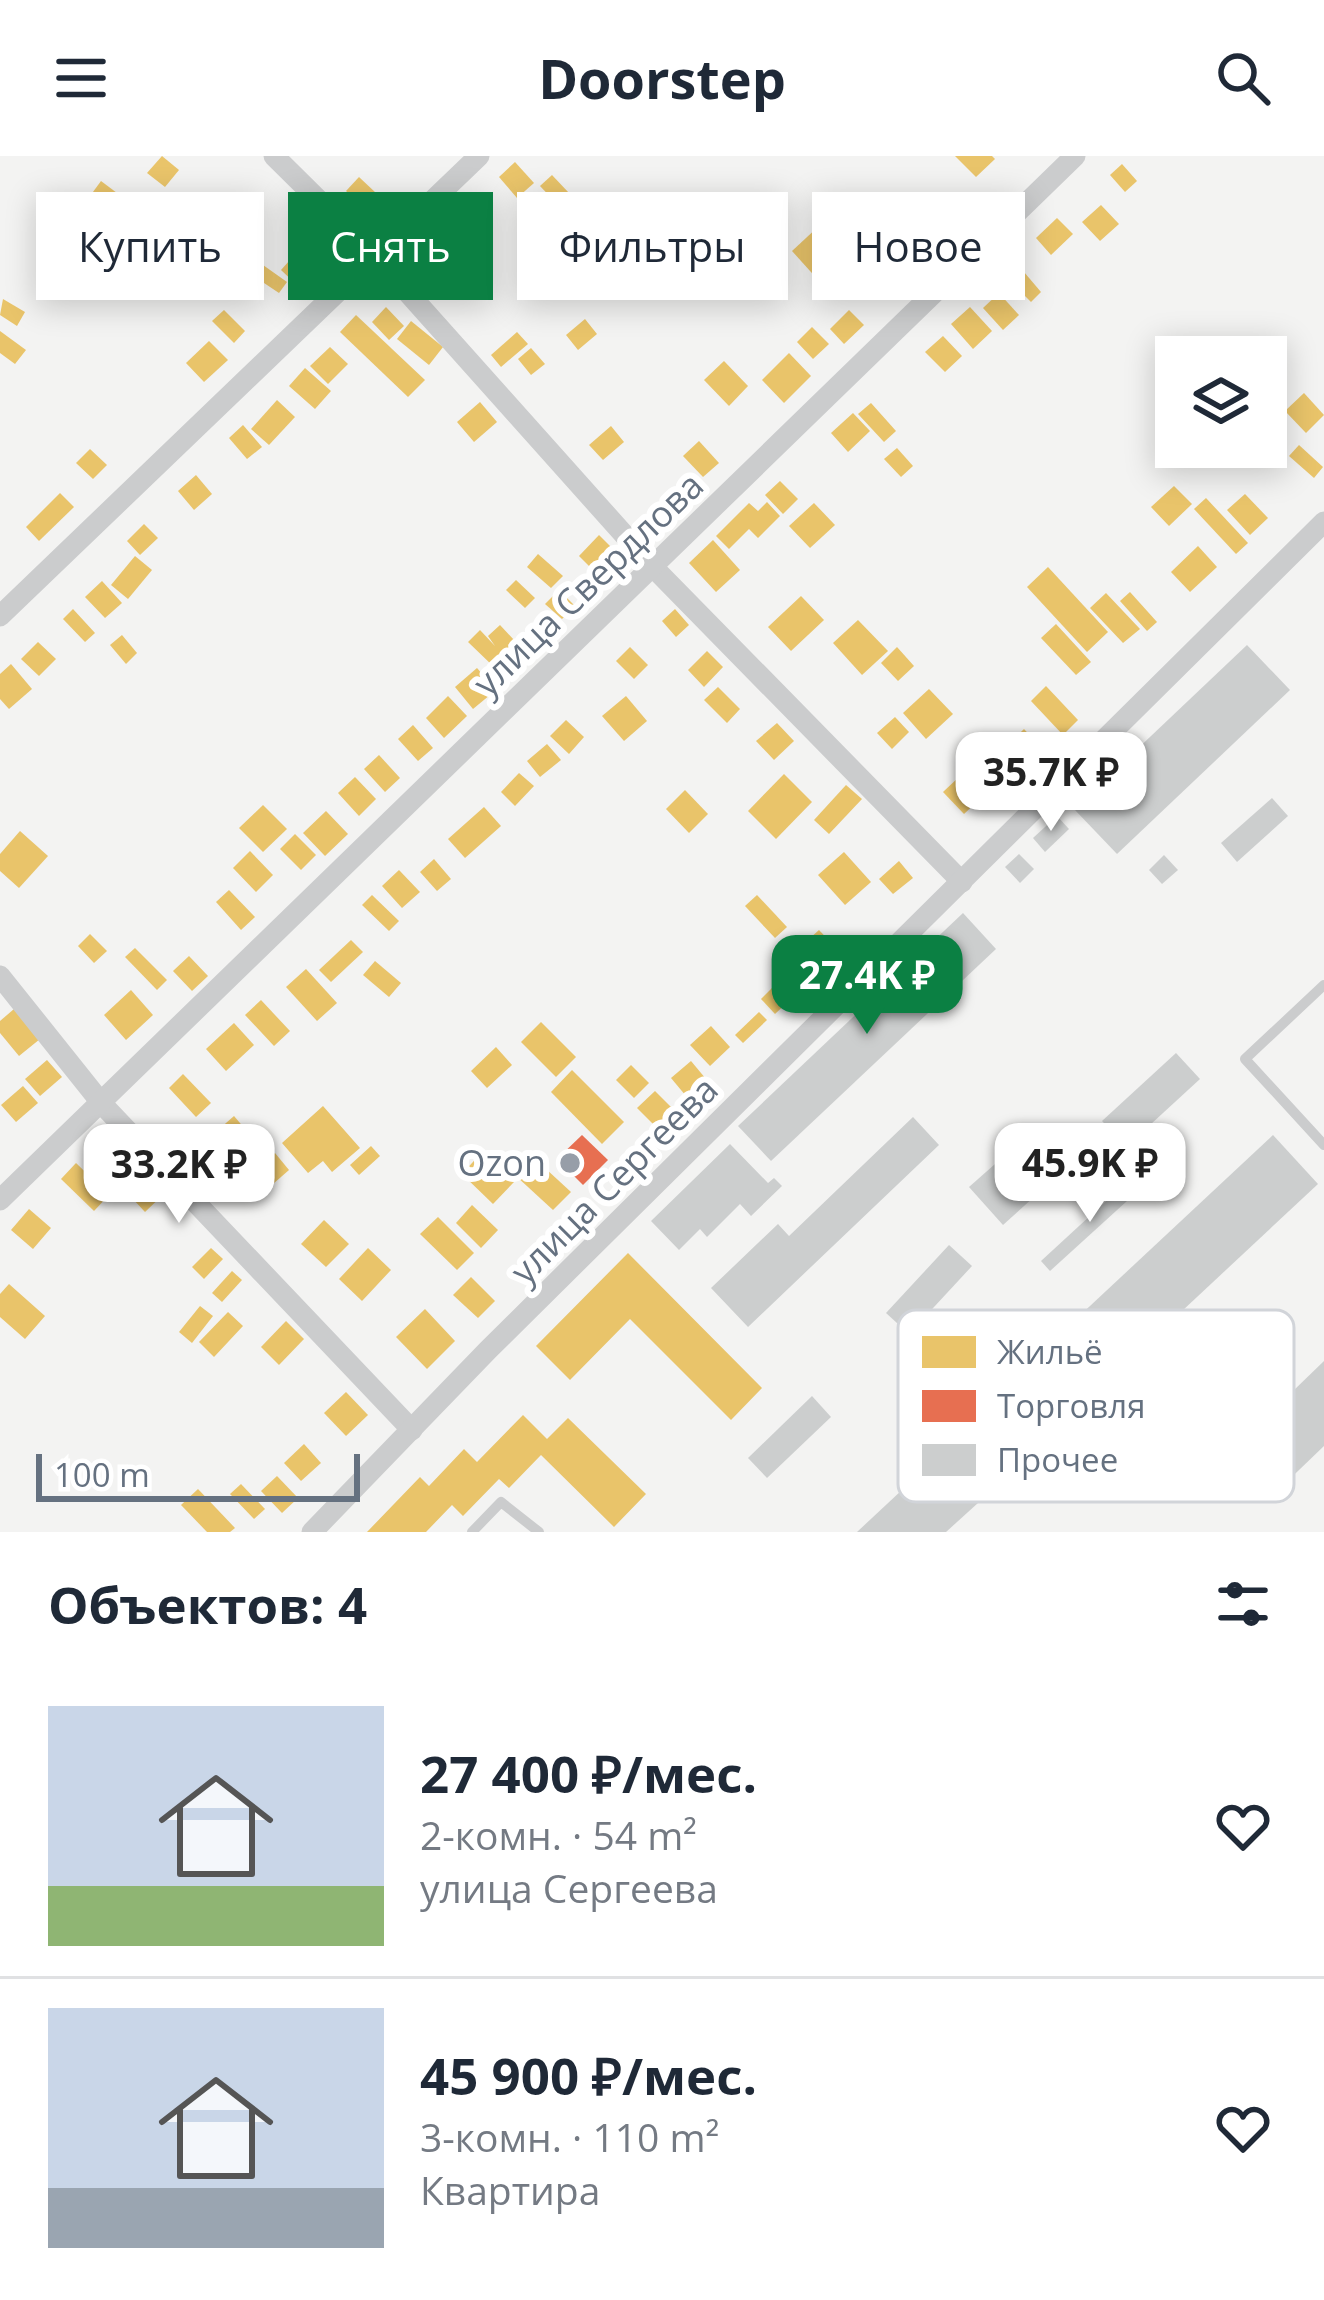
<!DOCTYPE html>
<html lang="ru">
<meta charset="utf-8">
<style>
body{margin:0;font-family:"Open Sans",sans-serif;background:#f2f2f3;color:#1f2937;height:100vh;display:flex;flex-direction:column;font-size:45px;white-space:nowrap}
*{box-sizing:border-box;margin:0}
p{font-size:39px;color:#747a83}
.icon{flex:none;width:66px;height:66px;fill:none;stroke:currentColor;stroke-width:2;stroke-linecap:round;stroke-linejoin:round}
.map{position:relative;height:1376px;overflow:hidden}
.sheet{display:flex;flex-direction:column;background:#fff;flex:1}
.sheet>*{flex:none}
.banner{position:absolute;left:36px;top:36px;width:1254px;height:108px;display:flex;gap:24px}
.buttons{position:absolute;left:1155px;top:180px;display:grid;gap:24px}
.buttons a{display:grid;place-items:center;width:132px;height:132px;border-radius:0px;background:#fff;box-shadow:0 6px 30px #0003;font-size:60px}
.scale{position:absolute;left:36px;bottom:30px;width:324px;box-sizing:border-box;padding-left:12px;border:6px solid #657180;border-top:0;font-size:33px;line-height:42px;white-space:nowrap;color:#657180;-webkit-text-stroke:9px #fff;paint-order:stroke}
.price{position:absolute;translate:-50% -102px;padding:0 27px;border-radius:24px;background:#fff;color:#222;font-size:39px;line-height:78px;filter:drop-shadow(0 3px 6px #0008)}
.price::after{content:'';position:absolute;left:50%;top:72px;width:36px;height:27px;margin-left:-18px;background:inherit;clip-path:polygon(0 0,100% 0,50% 100%)}
.price.selected{background:#0b8043;color:#fff}
ul{padding:0;list-style:none}
li{display:flex;align-items:center;gap:36px;height:300px;padding:0 48px}
li+li{border-top:3px solid #e0e1e3}
li span{display:grid;place-items:center;flex:none;width:336px;height:240px;border-radius:0px;color:#555}
li>.icon{margin-inline-start:auto}
span .icon{width:144px;height:144px;fill:#fffc;stroke-width:1}
li b{font-size:51px}
h2{display:flex;justify-content:space-between;align-items:center;height:144px;padding:0 48px;font-size:51px}
.tag{padding:0 42px;border-radius:0px;background:#fff;box-shadow:0 6px 30px #0003;font-size:42px;line-height:108px}
.tag.selected{background:#0b8043;color:#fff}
header{display:flex;justify-content:space-between;align-items:center;height:156px;padding:0 48px;background:#fff;font-size:54px;font-weight:700}
.map>svg:first-child{display:block}
.homes{fill:#e9c46a}
.shops{fill:#e76f51}
.building{fill:#cccece}
.lines{fill:none;stroke-linecap:round;stroke-linejoin:round}
.lane{stroke:#cbcccd;stroke-width:10}
.street{stroke:#cbcccd;stroke-width:21}
.poi-dot{fill:#979ea8;stroke:#fff;stroke-width:4.5}
.labels{text-anchor:middle;stroke-width:12;stroke-linejoin:round;paint-order:stroke}
.street-label{font-size:36px;fill:#657180;stroke:#fff}
.poi-label{font-size:36px;fill:#657180;stroke:#fff;text-anchor:end}
.key{fill:#fff;stroke:#d1d4d9;stroke-width:3}
.key-label{font-size:33px;fill:#657180}
</style>
<header><svg class="icon" aria-label="menu" viewBox="0 0 24 24"><path d="M4 6h16M4 12h16M4 18h16"/></svg>Doorstep<svg class="icon" aria-label="search" viewBox="0 0 24 24"><circle cx="10" cy="10" r="6"/><path d="M15 15l6 6"/></svg></header>
<div class="map">
<svg width="1324" height="1376" viewBox="0 0 1324 1376">
<rect width="100%" height="100%" fill="#f3f3f2"/>
<g class="homes">
<polygon points="162,0 179,14 165,31 147,17"/>
<polygon points="955,0 992,0 995,3 976,21"/>
<polygon points="515,6 534,27 517,42 499,21"/>
<polygon points="1122,8 1137,25 1125,36 1110,19"/>
<polygon points="552,19 569,37 557,48 540,30"/>
<polygon points="359,21 376,37 363,51 346,35"/>
<polygon points="101,25 121,40 110,54 90,40"/>
<polygon points="955,37 980,65 947,95 922,66"/>
<polygon points="1101,49 1119,68 1100,85 1082,66"/>
<polygon points="447,54 461,68 441,88 427,74"/>
<polygon points="542,62 563,82 538,106 518,86"/>
<polygon points="1057,62 1073,78 1051,99 1036,82"/>
<polygon points="878,66 901,89 881,107 859,83"/>
<polygon points="820,69 848,100 820,126 792,95"/>
<polygon points="924,81 941,101 924,117 906,97"/>
<polygon points="435,87 452,103 436,121 418,105"/>
<polygon points="298,95 316,110 298,130 281,114"/>
<polygon points="263,109 287,126 279,137 255,121"/>
<polygon points="1024,116 1041,136 1031,146 1012,127"/>
<polygon points="999,137 1019,159 1003,174 983,152"/>
<polygon points="3,143 25,156 17,170 0,159"/>
<polygon points="386,151 404,170 389,184 372,166"/>
<polygon points="970,151 992,175 973,193 951,168"/>
<polygon points="224,154 245,175 234,187 212,165"/>
<polygon points="849,154 864,169 844,188 830,173"/>
<polygon points="356,159 425,224 408,241 340,176"/>
<polygon points="585,163 597,178 578,194 566,179"/>
<polygon points="411,165 443,191 429,209 397,183"/>
<polygon points="812,171 829,188 813,203 797,186"/>
<polygon points="0,175 26,194 15,208 0,197"/>
<polygon points="517,176 528,188 501,211 491,199"/>
<polygon points="943,180 962,200 945,216 925,196"/>
<polygon points="209,185 228,204 204,226 186,207"/>
<polygon points="330,191 348,208 328,228 310,210"/>
<polygon points="531,192 545,208 531,219 518,203"/>
<polygon points="789,197 811,220 784,247 762,224"/>
<polygon points="724,205 748,230 729,250 704,224"/>
<polygon points="305,212 331,235 315,253 289,230"/>
<polygon points="1304,237 1324,259 1306,277 1285,255"/>
<polygon points="277,244 295,261 269,289 251,273"/>
<polygon points="480,246 497,266 474,286 457,266"/>
<polygon points="871,247 896,275 884,286 858,258"/>
<polygon points="853,257 870,275 848,296 831,277"/>
<polygon points="243,269 262,291 247,303 229,282"/>
<polygon points="611,270 624,286 603,304 589,289"/>
<polygon points="699,285 719,307 703,321 683,300"/>
<polygon points="1299,289 1323,311 1314,322 1289,300"/>
<polygon points="897,292 913,310 901,321 884,303"/>
<polygon points="90,293 107,309 93,323 76,307"/>
<polygon points="196,319 212,338 194,354 178,335"/>
<polygon points="780,325 798,343 783,358 765,339"/>
<polygon points="1174,330 1192,348 1169,370 1151,351"/>
<polygon points="60,337 74,351 39,385 26,371"/>
<polygon points="1245,338 1268,362 1250,379 1227,354"/>
<polygon points="1206,342 1248,387 1236,398 1194,353"/>
<polygon points="767,346 780,360 758,382 749,373 729,393 716,380 749,347 758,355"/>
<polygon points="814,347 835,369 810,392 789,370"/>
<polygon points="144,368 158,382 140,399 127,385"/>
<polygon points="599,379 621,401 601,422 579,400"/>
<polygon points="713,384 740,414 716,436 689,407"/>
<polygon points="1198,390 1217,411 1190,436 1171,416"/>
<polygon points="538,398 563,420 551,432 527,411"/>
<polygon points="135,400 152,414 128,443 111,429"/>
<polygon points="1048,411 1108,476 1087,496 1027,431"/>
<polygon points="516,424 535,442 525,452 506,434"/>
<polygon points="102,425 122,447 105,462 85,441"/>
<polygon points="559,434 575,450 562,463 545,448"/>
<polygon points="1130,436 1157,466 1147,475 1120,445"/>
<polygon points="1106,437 1140,473 1123,487 1090,452"/>
<polygon points="801,440 824,464 791,495 768,471"/>
<polygon points="73,453 95,477 85,486 63,463"/>
<polygon points="675,453 689,469 676,481 662,465"/>
<polygon points="858,464 888,495 862,519 833,487"/>
<polygon points="1056,468 1091,506 1076,519 1041,482"/>
<polygon points="500,469 528,499 517,511 506,499 494,511 468,486 480,474 495,490 488,480"/>
<polygon points="122,479 137,497 126,508 110,489"/>
<polygon points="38,486 56,503 39,520 21,503"/>
<polygon points="630,491 648,509 634,523 616,505"/>
<polygon points="897,491 914,510 898,525 881,507"/>
<polygon points="707,495 723,511 704,531 688,514"/>
<polygon points="11,508 32,533 9,553 0,543 0,518"/>
<polygon points="477,512 496,534 473,553 455,531"/>
<polygon points="1046,530 1078,564 1063,579 1031,545"/>
<polygon points="718,531 740,553 727,567 704,544"/>
<polygon points="929,533 953,558 926,583 903,557"/>
<polygon points="448,540 467,560 444,582 426,562"/>
<polygon points="626,540 647,565 624,585 602,560"/>
<polygon points="895,561 909,576 892,593 877,577"/>
<polygon points="566,564 584,581 569,598 550,580"/>
<polygon points="777,567 794,585 774,604 756,585"/>
<polygon points="413,569 433,592 418,605 398,583"/>
<polygon points="1024,573 1041,591 1017,613 1000,596"/>
<polygon points="547,588 561,604 540,621 527,605"/>
<polygon points="379,599 400,622 385,636 364,613"/>
<polygon points="976,605 997,627 964,658 943,636"/>
<polygon points="519,617 534,630 515,650 501,636"/>
<polygon points="784,618 812,646 776,683 748,655"/>
<polygon points="355,621 376,643 359,660 338,637"/>
<polygon points="846,629 862,643 829,678 814,664"/>
<polygon points="685,634 708,658 689,677 666,653"/>
<polygon points="263,649 287,673 263,696 239,672"/>
<polygon points="484,651 501,670 465,702 448,683"/>
<polygon points="326,655 348,678 325,700 303,677"/>
<polygon points="20,675 48,700 19,732 0,715 0,698"/>
<polygon points="295,678 316,699 301,714 280,693"/>
<polygon points="250,695 273,719 256,736 233,712"/>
<polygon points="844,696 871,726 845,749 818,719"/>
<polygon points="434,703 451,723 437,735 420,716"/>
<polygon points="899,705 913,722 893,738 879,723"/>
<polygon points="399,714 420,736 402,752 382,730"/>
<polygon points="229,734 255,761 241,774 216,746"/>
<polygon points="372,739 399,765 389,775 362,749"/>
<polygon points="757,739 787,771 775,782 745,750"/>
<polygon points="819,774 839,795 819,813 799,792"/>
<polygon points="90,778 107,795 94,807 78,790"/>
<polygon points="351,784 363,796 331,826 319,814"/>
<polygon points="135,792 167,824 157,834 125,801"/>
<polygon points="189,800 208,820 192,835 173,815"/>
<polygon points="375,805 401,827 389,841 363,819"/>
<polygon points="306,813 337,847 317,865 286,831"/>
<polygon points="779,825 793,841 775,858 761,843"/>
<polygon points="131,834 153,859 126,884 104,859"/>
<polygon points="261,844 290,875 274,890 245,859"/>
<polygon points="14,853 40,883 19,900 0,877 0,865"/>
<polygon points="759,856 767,864 743,887 735,879"/>
<polygon points="541,866 576,901 556,921 521,886"/>
<polygon points="234,867 254,889 226,915 206,893"/>
<polygon points="711,870 730,891 710,910 690,889"/>
<polygon points="496,891 512,909 487,932 471,915"/>
<polygon points="47,904 62,921 40,940 25,923"/>
<polygon points="691,905 706,923 686,940 671,922"/>
<polygon points="631,909 649,927 634,942 616,924"/>
<polygon points="572,914 624,966 602,988 551,936"/>
<polygon points="183,918 211,947 196,961 169,932"/>
<polygon points="23,930 38,947 16,966 1,949"/>
<polygon points="655,935 676,956 658,973 637,952"/>
<polygon points="323,950 360,992 332,1016 323,1005 308,1017 282,987"/>
<polygon points="234,960 258,988 225,1015 202,988"/>
<polygon points="371,990 380,1000 359,1019 350,1009"/>
<polygon points="128,994 167,1035 145,1056 106,1014"/>
<polygon points="482,996 514,1026 493,1048 462,1018"/>
<polygon points="275,997 289,1014 257,1042 243,1026"/>
<polygon points="533,1001 571,1036 553,1054 516,1020"/>
<polygon points="76,1007 109,1039 94,1055 61,1023"/>
<polygon points="472,1049 498,1074 481,1092 456,1067"/>
<polygon points="29,1053 51,1072 33,1093 11,1074"/>
<polygon points="438,1061 474,1097 457,1114 420,1078"/>
<polygon points="324,1064 349,1088 326,1111 301,1088"/>
<polygon points="211,1092 223,1103 204,1123 192,1111"/>
<polygon points="368,1092 391,1114 362,1145 339,1123"/>
<polygon points="628,1097 762,1232 731,1264 630,1163 570,1224 536,1190"/>
<polygon points="232,1115 242,1124 222,1146 212,1137"/>
<polygon points="471,1121 495,1145 478,1162 453,1139"/>
<polygon points="9,1128 45,1160 25,1183 0,1161 0,1138"/>
<polygon points="200,1150 213,1160 192,1187 179,1176"/>
<polygon points="425,1153 455,1185 427,1213 396,1181"/>
<polygon points="228,1156 243,1170 214,1201 199,1186"/>
<polygon points="286,1165 304,1183 279,1209 261,1191"/>
<polygon points="346,1236 368,1259 346,1280 324,1257"/>
<polygon points="523,1259 547,1283 568,1262 646,1338 614,1371 541,1299 509,1332 499,1323 463,1360 452,1349 426,1376 367,1376 420,1321 429,1330 464,1293 477,1306"/>
<polygon points="304,1288 321,1307 301,1325 284,1307"/>
<polygon points="277,1320 298,1342 282,1357 261,1335"/>
<polygon points="241,1328 265,1353 254,1363 230,1338"/>
<polygon points="198,1333 235,1372 230,1376 207,1376 181,1349"/>
</g>
<polygon class="shops" points="582,979 608,1004 583,1029 557,1003"/>
<g class="building">
<polygon points="1247,489 1290,534 1117,698 1074,653"/>
<polygon points="1272,642 1288,660 1237,706 1221,687"/>
<polygon points="1057,660 1069,673 1045,696 1033,682"/>
<polygon points="1019,698 1034,713 1020,727 1005,711"/>
<polygon points="1164,699 1178,714 1162,728 1149,714"/>
<polygon points="963,757 996,793 771,1005 738,970"/>
<polygon points="1176,897 1200,923 1126,991 1102,965"/>
<polygon points="913,961 939,989 748,1171 711,1132 778,1068 789,1080"/>
<polygon points="1273,979 1318,1028 1106,1226 1060,1178"/>
<polygon points="730,988 768,1027 774,1022 782,1030 751,1060 740,1048 707,1081 700,1073 679,1094 651,1065"/>
<polygon points="1012,993 1045,1031 1003,1069 969,1031"/>
<polygon points="1129,1024 1138,1035 1050,1115 1041,1105"/>
<polygon points="949,1089 972,1110 909,1178 886,1157"/>
<polygon points="1324,1205 1324,1290 1273,1339 1231,1295"/>
<polygon points="812,1240 831,1261 767,1322 748,1302"/>
<polygon points="947,1292 989,1337 946,1376 857,1376"/>
</g>
<g class="lines">
<g class="lane">
<polyline points="1324,829 1245,903 1324,989"/>
<polyline points="472,1376 501,1346 539,1376"/>
</g>
<g class="street">
<polyline points="274,0 376,101 653,411 962,726"/>
<polyline points="0,460 479,0"/>
<polyline points="0,820 103,949 412,1274"/>
<polyline points="0,1044 1075,0"/>
<polyline points="312,1376 488,1194 1324,366"/>
</g>
</g>
<circle class="poi-dot" cx="570" cy="1007" r="12"/>
<g class="labels">
<g class="street-label">
<text transform="translate(588 428) rotate(-44)" y="13">улица Свердлова</text>
<text transform="translate(614 1024) rotate(-45)" y="13">улица Сергеева</text>
</g>
<g class="poi-label">
<text x="546" y="1020">Ozon</text>
</g>
</g>
<rect x="898" y="1154" width="396" height="192" rx="18" class="key"/>
<rect x="922" y="1180" width="54" height="32" fill="#e9c46a"/>
<rect x="922" y="1234" width="54" height="32" fill="#e76f51"/>
<rect x="922" y="1288" width="54" height="32" fill="#cccece"/>
<g class="key-label">
<text x="997" y="1208">Жильё</text>
<text x="997" y="1262">Торговля</text>
<text x="997" y="1316">Прочее</text>
</g>
</svg>
<div class="buttons">
<a><svg class="icon" aria-label="layers" viewBox="0 0 24 24"><path d="M12 4l9 5-9 5-9-5zM3 14l9 5 9-5"/></svg></a>
</div>
<div class="scale">100 m</div>
<b class="price" style="left:1051px;top:678px">35.7K ₽</b>
<b class="price selected" style="left:867px;top:881px">27.4K ₽</b>
<b class="price" style="left:1090px;top:1069px">45.9K ₽</b>
<b class="price" style="left:179px;top:1070px">33.2K ₽</b>
<div class="banner">
<a class="tag">Купить</a>
<a class="tag selected">Снять</a>
<a class="tag">Фильтры</a>
<a class="tag">Новое</a>
</div>
</div>
<section class="sheet">
<h2>Объектов: 4<svg class="icon" aria-label="filters" viewBox="0 0 24 24"><path d="M4 7h16M4 17h16"/><circle cx="9" cy="7" r="2"/><circle cx="15" cy="17" r="2"/></svg></h2>
<ul>
<li><span style="background:linear-gradient(#c9d6e8 75%,#8fb573 0)"><svg class="icon" aria-label="home" viewBox="0 0 24 24"><path d="M3 11l9-7 9 7M6 9v11h12V9"/></svg></span><div><b>27 400 ₽/мес.</b><p>2-комн. · 54 m²</p><p>улица Сергеева</p></div><svg class="icon" aria-label="heart" viewBox="0 0 24 24"><path d="M12 20l-8-8c-3-5 5-10 8-4 3-6 11-1 8 4z"/></svg></li>
<li><span style="background:linear-gradient(#c9d6e8 75%,#9aa5b1 0)"><svg class="icon" aria-label="home" viewBox="0 0 24 24"><path d="M3 11l9-7 9 7M6 9v11h12V9"/></svg></span><div><b>45 900 ₽/мес.</b><p>3-комн. · 110 m²</p><p>Квартира</p></div><svg class="icon" aria-label="heart" viewBox="0 0 24 24"><path d="M12 20l-8-8c-3-5 5-10 8-4 3-6 11-1 8 4z"/></svg></li>
</ul>
</section>
